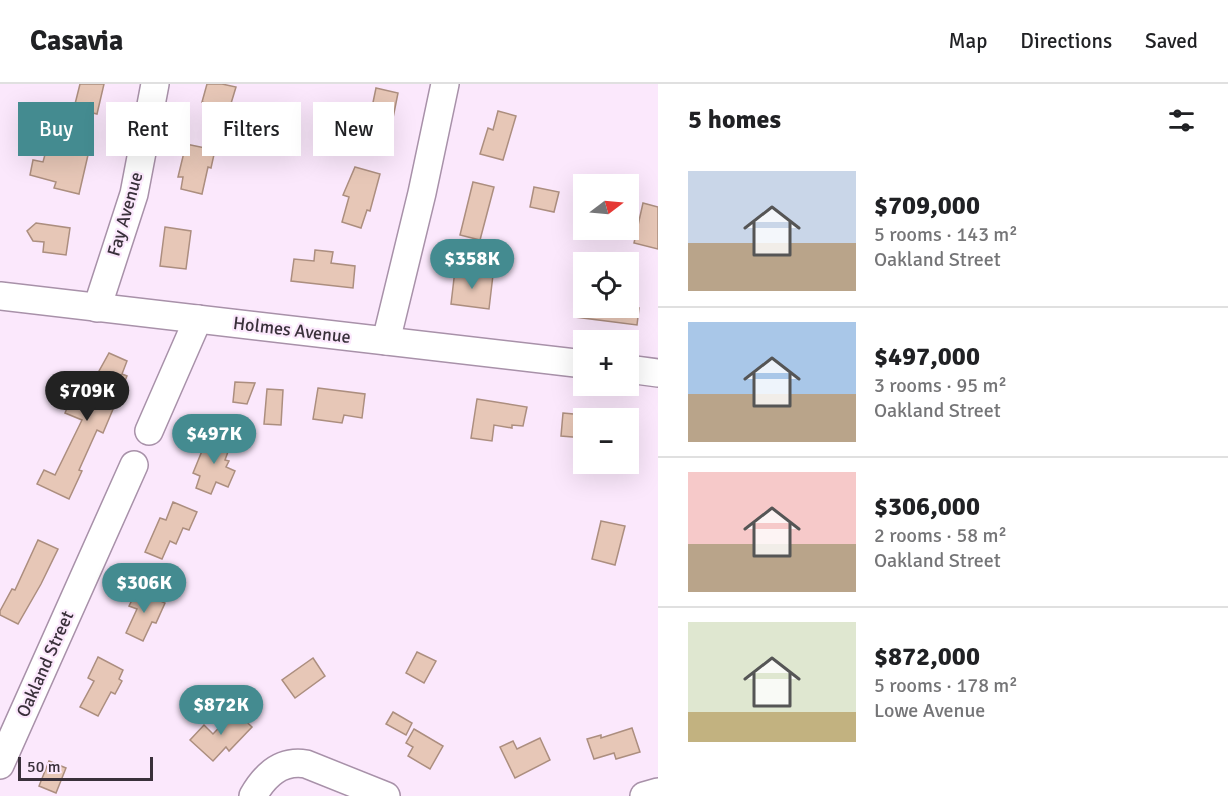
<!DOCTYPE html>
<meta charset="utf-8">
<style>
body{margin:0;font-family:Signika,sans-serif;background:#f6f6f6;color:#202124;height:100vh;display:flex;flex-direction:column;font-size:22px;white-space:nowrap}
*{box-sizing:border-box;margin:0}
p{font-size:20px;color:#757577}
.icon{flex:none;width:33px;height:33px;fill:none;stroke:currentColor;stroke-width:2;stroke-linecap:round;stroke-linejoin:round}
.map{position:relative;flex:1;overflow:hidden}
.side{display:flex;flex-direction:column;background:#fff;width:570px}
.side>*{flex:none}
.hud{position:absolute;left:18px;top:18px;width:549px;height:54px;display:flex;gap:12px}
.needle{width:39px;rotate:74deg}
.fabs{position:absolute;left:573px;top:90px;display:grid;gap:12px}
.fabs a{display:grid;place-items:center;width:66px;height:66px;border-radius:0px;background:#fff;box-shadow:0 6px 24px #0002;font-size:30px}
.scale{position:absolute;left:18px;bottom:15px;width:135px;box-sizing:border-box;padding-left:6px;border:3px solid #39303a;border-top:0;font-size:16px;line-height:21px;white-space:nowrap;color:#39303a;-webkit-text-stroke:4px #fbe8fc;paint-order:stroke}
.price{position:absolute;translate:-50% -51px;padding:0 14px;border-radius:21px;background:#448b90;color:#fff;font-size:20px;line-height:39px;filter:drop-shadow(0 2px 3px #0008)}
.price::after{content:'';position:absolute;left:50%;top:36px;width:18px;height:14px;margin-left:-9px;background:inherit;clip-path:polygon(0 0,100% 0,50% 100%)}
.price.selected{background:#222;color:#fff}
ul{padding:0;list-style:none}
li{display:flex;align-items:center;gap:18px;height:150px;padding:0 30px}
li+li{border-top:2px solid #e0e0e0}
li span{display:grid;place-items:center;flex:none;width:168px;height:120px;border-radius:0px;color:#555}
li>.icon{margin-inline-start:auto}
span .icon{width:72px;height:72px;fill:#fffc;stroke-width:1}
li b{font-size:26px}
h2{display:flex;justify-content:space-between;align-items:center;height:72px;padding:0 30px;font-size:26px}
.tag{padding:0 21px;border-radius:0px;background:#fff;box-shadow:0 6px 24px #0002;font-size:21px;line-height:54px}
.tag.selected{background:#448b90;color:#fff}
header{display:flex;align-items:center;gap:36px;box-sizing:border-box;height:84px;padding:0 30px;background:#fff;border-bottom:2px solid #e0e0e0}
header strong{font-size:28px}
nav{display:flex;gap:33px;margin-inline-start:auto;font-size:21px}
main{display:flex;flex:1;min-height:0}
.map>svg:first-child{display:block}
.building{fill:#e7c7b7;stroke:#ac8e7f;stroke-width:1.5}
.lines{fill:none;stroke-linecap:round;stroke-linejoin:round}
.minor-casing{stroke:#a891a9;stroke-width:30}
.minor{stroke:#fff;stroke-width:27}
.labels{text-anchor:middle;stroke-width:4.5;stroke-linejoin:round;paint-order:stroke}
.street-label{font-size:18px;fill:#39303a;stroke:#fbe8fc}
</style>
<header>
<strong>Casavia</strong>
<nav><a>Map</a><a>Directions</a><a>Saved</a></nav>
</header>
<main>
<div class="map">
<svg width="658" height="712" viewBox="0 0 658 712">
<rect width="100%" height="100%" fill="#fbe8fc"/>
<g class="building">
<polygon points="80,0 104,0 97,30 74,24"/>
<polygon points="207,0 222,0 236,3 229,26 202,18"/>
<polygon points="376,4 398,9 393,34 390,34 384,61 365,57"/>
<polygon points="498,27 516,32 503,76 480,70 488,44 493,46"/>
<polygon points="225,28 245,32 241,53 221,48"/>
<polygon points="186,60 215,66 211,84 208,83 202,110 181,105 183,93 178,93"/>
<polygon points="65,66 88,71 79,110 54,104 56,98 30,91 33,76 43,78 46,67 63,71"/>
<polygon points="355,83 380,90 370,127 367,126 361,144 342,138 349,113 343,111"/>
<polygon points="473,98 494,103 480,156 460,151"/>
<polygon points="534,103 559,108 554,128 530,123"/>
<polygon points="643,119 658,123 658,165 634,159"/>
<polygon points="36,139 70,144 66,171 43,168 44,158 33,157 27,147"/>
<polygon points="165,143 191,147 186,185 160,182"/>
<polygon points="315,166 333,168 331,179 355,182 353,204 291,197 294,175 314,177"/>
<polygon points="455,186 493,191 489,225 451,220"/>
<polygon points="575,224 639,224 637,241 575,233"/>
<polygon points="109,269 127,277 122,290 127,292 103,349 97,346 79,386 82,387 69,415 37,400 44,386 55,391 82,336 65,329 81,290 94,296"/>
<polygon points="235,298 255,299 247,320 233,318"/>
<polygon points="318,304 365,310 362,334 344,331 342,339 313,335"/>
<polygon points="267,305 283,306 281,341 264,340"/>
<polygon points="477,315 527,323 523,342 512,341 512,344 494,341 492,357 471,354"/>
<polygon points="563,329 584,331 584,354 561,352"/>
<polygon points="213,349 232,357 225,376 229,377 226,383 235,387 228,403 216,398 211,410 196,404 200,392 193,389 202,367 205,368"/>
<polygon points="173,418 197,428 189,446 183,444 176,460 170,457 162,475 145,468 160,434 166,436"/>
<polygon points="601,437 625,442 615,481 592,475"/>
<polygon points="38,456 58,465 41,500 18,540 0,531 0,527 12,505 15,506"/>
<polygon points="137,506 165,519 156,539 152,538 143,557 126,549 137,525 129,522"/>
<polygon points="417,568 436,577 424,599 406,589"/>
<polygon points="98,573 123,586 119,595 122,597 115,610 111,608 98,632 80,623 94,597 88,594"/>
<polygon points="313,574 325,592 295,614 282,596"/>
<polygon points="235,627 252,643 229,667 226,663 213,677 190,656 204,641 213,650"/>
<polygon points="393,628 412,639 406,651 386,640"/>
<polygon points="632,644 640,668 616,675 614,669 594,675 587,655 601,651 601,654"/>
<polygon points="414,645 443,662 430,685 408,672 413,663 406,659"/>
<polygon points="540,654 550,676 515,694 500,663 513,657 517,665"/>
<polygon points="49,677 66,684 56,709 39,702"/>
</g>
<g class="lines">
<g class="minor-casing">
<g id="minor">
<polyline points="0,212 584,280"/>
<polyline points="97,224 134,110 155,0"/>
<polyline points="386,257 422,109 445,0"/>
<polyline points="628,285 658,289"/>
<polyline points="149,347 198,235"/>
<polyline points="0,681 134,381"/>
<path d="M253 712C265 691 281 676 306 680L386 712"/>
<polyline points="644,712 658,708"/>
</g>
</g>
<use href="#minor" class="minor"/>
</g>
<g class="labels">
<g class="street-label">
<text transform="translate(125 130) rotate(-74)" y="6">Fay Avenue</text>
<text transform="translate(292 246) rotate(7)" y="6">Holmes Avenue</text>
<text transform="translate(45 580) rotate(-66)" y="6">Oakland Street</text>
</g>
</g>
</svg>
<div class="fabs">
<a><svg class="needle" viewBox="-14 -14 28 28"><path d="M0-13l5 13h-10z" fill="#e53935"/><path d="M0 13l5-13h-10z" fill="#757577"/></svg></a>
<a><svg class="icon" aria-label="locate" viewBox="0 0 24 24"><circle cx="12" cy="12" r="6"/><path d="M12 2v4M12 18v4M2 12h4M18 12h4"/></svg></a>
<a>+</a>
<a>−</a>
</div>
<div class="scale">50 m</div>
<b class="price" style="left:472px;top:206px">$358K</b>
<b class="price selected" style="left:87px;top:338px">$709K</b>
<b class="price" style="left:214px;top:381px">$497K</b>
<b class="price" style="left:144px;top:530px">$306K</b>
<b class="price" style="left:221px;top:652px">$872K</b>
<div class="hud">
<a class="tag selected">Buy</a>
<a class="tag">Rent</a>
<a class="tag">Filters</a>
<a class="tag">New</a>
</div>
</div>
<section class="side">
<h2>5 homes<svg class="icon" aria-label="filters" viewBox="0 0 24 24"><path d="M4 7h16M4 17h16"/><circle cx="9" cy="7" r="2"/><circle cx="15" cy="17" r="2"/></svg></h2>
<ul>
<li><span style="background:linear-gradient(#c9d6e8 60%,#b9a48a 0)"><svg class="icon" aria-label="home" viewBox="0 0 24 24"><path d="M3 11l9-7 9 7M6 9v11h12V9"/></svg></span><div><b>$709,000</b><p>5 rooms · 143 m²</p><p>Oakland Street</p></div></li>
<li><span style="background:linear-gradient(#a9c7e8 60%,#b9a48a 0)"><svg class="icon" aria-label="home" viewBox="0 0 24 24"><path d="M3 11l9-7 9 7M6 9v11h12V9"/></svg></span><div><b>$497,000</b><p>3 rooms · 95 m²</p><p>Oakland Street</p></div></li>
<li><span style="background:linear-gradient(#f6c9c9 60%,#b9a48a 0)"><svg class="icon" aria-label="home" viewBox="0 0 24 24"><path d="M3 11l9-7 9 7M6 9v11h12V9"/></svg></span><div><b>$306,000</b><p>2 rooms · 58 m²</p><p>Oakland Street</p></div></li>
<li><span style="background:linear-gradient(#dfe7d0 75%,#c2b280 0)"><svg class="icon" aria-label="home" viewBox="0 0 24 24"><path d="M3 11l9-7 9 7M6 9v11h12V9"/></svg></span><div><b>$872,000</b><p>5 rooms · 178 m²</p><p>Lowe Avenue</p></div></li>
</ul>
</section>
</main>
